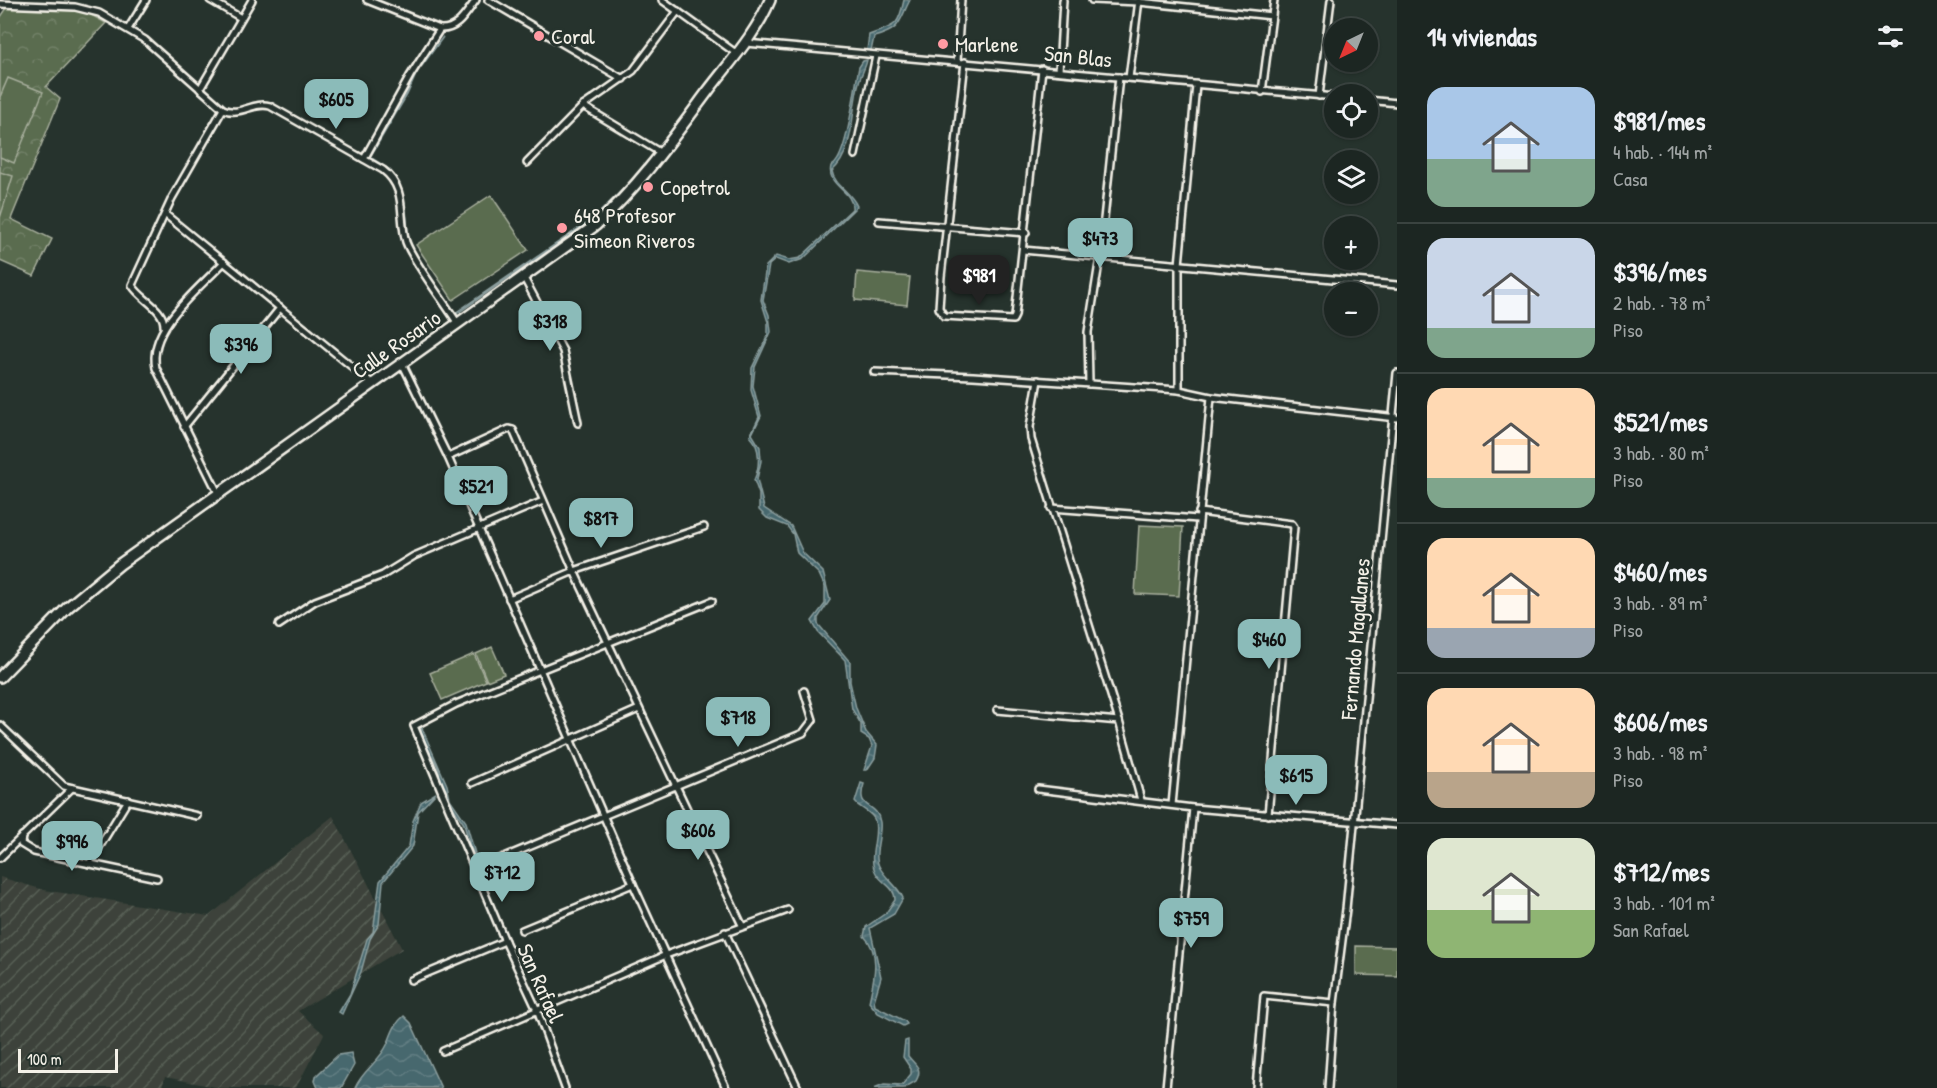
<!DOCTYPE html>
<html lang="es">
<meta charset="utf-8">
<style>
body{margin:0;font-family:"Patrick Hand",sans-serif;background:#252e2a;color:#f1f3f6;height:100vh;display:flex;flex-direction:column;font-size:22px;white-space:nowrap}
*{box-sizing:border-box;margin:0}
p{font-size:20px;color:#a0a5a5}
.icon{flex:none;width:33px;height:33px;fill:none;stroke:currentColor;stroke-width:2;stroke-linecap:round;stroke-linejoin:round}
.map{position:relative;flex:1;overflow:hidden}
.sheet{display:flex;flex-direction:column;background:#1c2622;width:540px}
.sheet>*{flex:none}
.needle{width:39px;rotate:223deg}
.tools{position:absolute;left:1324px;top:18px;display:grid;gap:12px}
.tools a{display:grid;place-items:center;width:54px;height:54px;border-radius:50%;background:#1c2622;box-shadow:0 2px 4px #0004,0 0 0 2px #3a4340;font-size:30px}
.scale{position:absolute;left:18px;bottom:15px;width:100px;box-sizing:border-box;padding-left:6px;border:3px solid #f4f1e8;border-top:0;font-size:16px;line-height:21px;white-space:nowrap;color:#f4f1e8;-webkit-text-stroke:4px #26332d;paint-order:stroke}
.price{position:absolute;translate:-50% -51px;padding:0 14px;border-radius:12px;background:#8bbbb9;color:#111;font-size:20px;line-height:39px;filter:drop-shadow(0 2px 3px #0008)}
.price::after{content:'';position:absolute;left:50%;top:36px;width:18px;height:14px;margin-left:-9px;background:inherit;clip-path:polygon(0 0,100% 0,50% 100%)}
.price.current{background:#222;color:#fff}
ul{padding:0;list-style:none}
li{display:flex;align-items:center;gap:18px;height:150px;padding:0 30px}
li+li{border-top:2px solid #3a4340}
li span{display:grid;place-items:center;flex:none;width:168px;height:120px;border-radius:18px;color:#555}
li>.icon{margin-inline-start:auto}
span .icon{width:72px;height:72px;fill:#fffc;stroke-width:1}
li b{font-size:26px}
h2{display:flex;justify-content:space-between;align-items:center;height:72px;padding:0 30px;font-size:26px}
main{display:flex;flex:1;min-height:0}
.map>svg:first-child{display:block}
.industrial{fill:url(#industrial-furrows)}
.forest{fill:url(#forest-crowns);stroke:#a7ae9c;stroke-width:1.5}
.pitch{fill:#5a6c4f;stroke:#a7ae9c;stroke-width:1.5}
.water{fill:url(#water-waves);stroke:#8c9f9f;stroke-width:1.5}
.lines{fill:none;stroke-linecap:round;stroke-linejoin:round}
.street-casing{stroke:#f4f1e8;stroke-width:10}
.primary-casing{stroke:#f4f1e8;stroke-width:14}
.street{stroke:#26332d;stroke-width:5}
.primary{stroke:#26332d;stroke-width:9}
.poi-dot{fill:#ff9aa2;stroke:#26332d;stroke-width:2}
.labels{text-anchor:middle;stroke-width:6;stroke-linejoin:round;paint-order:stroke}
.poi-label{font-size:22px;fill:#f4f1e8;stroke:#26332d;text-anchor:start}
.street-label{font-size:22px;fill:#f4f1e8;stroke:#26332d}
</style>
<main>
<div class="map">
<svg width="1397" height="1088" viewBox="0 0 1397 1088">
<defs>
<pattern id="industrial-furrows" width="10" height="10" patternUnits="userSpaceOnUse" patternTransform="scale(1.5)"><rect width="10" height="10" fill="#3c433a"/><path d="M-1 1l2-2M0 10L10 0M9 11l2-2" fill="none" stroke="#595f56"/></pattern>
<pattern id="forest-crowns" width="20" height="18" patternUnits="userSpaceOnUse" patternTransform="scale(1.5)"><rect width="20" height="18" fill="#5a6c4f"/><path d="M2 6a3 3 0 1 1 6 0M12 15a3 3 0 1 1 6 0" fill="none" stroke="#728168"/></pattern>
<pattern id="water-waves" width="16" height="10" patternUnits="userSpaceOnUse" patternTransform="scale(1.5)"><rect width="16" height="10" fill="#47686e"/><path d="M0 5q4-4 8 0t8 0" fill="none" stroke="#627e83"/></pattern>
</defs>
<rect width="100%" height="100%" fill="#26332d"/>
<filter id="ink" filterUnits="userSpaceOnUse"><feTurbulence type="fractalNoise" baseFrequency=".0167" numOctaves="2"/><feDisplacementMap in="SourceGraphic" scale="12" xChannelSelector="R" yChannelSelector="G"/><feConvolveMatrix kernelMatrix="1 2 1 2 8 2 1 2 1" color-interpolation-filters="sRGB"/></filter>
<g filter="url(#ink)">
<polygon class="industrial" points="333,816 402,949 298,1011 324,1034 296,1088 220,1088 165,1077 162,1088 0,1088 0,877 44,890 209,916"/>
<polygon class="forest" points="9,5 84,11 106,23 46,87 60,99 11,219 52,239 34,276 0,261 0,18"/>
<g class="pitch">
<polygon points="8,78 43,92 14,163 0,157 0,97"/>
<polygon points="0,172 13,176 0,218"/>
<polygon points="491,195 528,250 453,300 416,245"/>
<polygon points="857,272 910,277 907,305 855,300"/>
<polygon points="1139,525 1183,527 1179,596 1135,594"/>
<polygon points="492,647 504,674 487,681 476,654"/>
<polygon points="474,654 486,681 442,700 430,673"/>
<polygon points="1356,946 1397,947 1397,976 1356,975"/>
</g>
<g class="water">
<path d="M904 0H910C898 23 902 29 874 37L871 51 867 50 869 35C894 25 898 29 904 0Z"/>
<path d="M443 37 422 66 419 68 407 95 370 157C399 174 404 187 407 220 408 228 407 237 410 243 420 268 441 291 455 313L595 217 627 185 596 217 455 315 409 243 406 214 397 179 389 169 369 157 406 95 419 68Z"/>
<path d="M867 60C866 67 861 74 859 82 851 109 855 152 832 171 834 185 851 192 857 206L803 259 789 264 776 259 769 265 763 300 769 315 771 332 755 367 753 386 761 416 752 434 760 447 761 461 757 479 764 508 791 526 803 553 823 572 830 600 818 618V624L850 662V682L856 708 866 732 877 745 875 758 867 770H864L872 746 869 739 861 734V724L852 709 845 660 818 632 812 621 825 604V587L819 574 797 553 793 534 787 526 767 518 759 510V494L754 480C760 467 761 447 750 436L759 417 751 390 752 368 768 335V322L761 300 766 266 776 256 789 260 800 258 852 209C854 190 826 187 831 166 847 162 855 84 859 67L863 61Z"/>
<polygon points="421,726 447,785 450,799 466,822 478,864 470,846 464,824 446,796 437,765 421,736"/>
<path d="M861 783 864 784C855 811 877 801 880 822 882 836 872 855 880 868 886 879 898 886 903 898L894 914 870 928 881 977 874 1001 875 1006 905 1021 907 1024 903 1026 878 1013 869 1002C873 982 882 954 864 936L866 927 886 913 895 900C895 886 882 884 876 873 867 857 879 838 875 821 873 812 860 809 855 802Z"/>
<polygon points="436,793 418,812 413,846 383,882 379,924 370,939 361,972 342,1014 339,1012 350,994 367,939 373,932 380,881 409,846 413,821 421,802"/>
<path d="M404 1016 411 1023 441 1088H355C362 1071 379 1062 387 1045 392 1034 393 1025 404 1016Z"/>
<path d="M908 1040V1056C916 1066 923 1068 916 1081L904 1088H874L884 1084 902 1085 911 1074V1069L903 1057 905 1041Z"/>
<polygon points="351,1053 354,1065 341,1088 318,1088 315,1081 316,1076 338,1055"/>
</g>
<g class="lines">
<g class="street-casing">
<g id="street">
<polyline points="210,0 241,18"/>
<path d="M367 0 440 29C458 30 466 13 476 0"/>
<polyline points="488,0 623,79"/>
<polyline points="662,0 737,54"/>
<polyline points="1092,0 1139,2 1272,16"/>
<path d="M0 4 75 7 99 13 145 40 223 109C240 117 253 101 270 106L383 170C408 189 398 216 406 242 413 262 446 304 458 324"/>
<polyline points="128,29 146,0"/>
<polyline points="746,43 1335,97"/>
<polyline points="957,61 961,0"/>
<polyline points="965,62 941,277 939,308 944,316 1013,320 1015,316 1042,69"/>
<polyline points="1059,71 1063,0"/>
<polyline points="1129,78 1139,0"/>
<polyline points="200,89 252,0"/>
<polyline points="1262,92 1274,0"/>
<polyline points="1319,96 1331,0"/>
<polyline points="1368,100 1397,103"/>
<polyline points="583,106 661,153"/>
<polyline points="855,155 876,56"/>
<polyline points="364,159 410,76 440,29"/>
<polyline points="527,163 583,106 633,71 678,11"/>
<polyline points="166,215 373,384"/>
<polyline points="879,221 1026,233"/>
<polyline points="1023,250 1397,285"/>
<polyline points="524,278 563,351 578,423"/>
<path d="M164 326C164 308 141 300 132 285L172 198 223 109"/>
<polyline points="402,363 448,457 633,884 726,1088"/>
<polyline points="874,372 973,376 1179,390 1211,397 1397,418"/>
<polyline points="1038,380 1030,427 1031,439 1119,721 1141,800"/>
<polyline points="1089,384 1088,332 1100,257 1119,77"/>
<polyline points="1179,390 1179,265 1196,85"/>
<polyline points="184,427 280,308"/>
<polyline points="448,457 509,429 513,430 574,571 742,925"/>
<path d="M218 493 156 368C147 328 199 289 224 262"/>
<polyline points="1051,508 1198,519"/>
<polyline points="1199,512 1292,524 1294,527 1268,815"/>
<polyline points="509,599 574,571 704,527"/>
<polyline points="279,625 315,601 383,575 414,556 543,501"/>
<polyline points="997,710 1119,721"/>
<polyline points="0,725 64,786 197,816"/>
<polyline points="472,783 639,709"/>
<polyline points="1038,789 1193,808 1397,825"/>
<polyline points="1172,805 1211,397"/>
<polyline points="22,836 21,844 34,852 157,878"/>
<polyline points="0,858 72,788"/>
<polyline points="490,863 803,733 813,720 804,691"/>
<polyline points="89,864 128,800"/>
<polyline points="522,930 633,884"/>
<polyline points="725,932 798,1088"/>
<polyline points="411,980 505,941"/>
<polyline points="443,1051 666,955 788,910"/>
<polyline points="565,1088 537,1010 505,941 414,726 456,704 712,601"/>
<polyline points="1166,1088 1193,808"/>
<polyline points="1256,1088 1264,996 1334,1003"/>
<polyline points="1328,1088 1334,1003 1346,909 1397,373"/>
</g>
</g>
<g class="primary-casing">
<path id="primary" d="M0 677 68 607 120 564 596 225C639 186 673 138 708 91 730 62 756 34 770 0"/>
</g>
<use href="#street" class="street"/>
<use href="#primary" class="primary"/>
</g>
</g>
<g class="poi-dot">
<circle cx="539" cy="36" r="6"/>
<circle cx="943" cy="44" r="6"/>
<circle cx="648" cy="187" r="6"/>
<circle cx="562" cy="228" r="6"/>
</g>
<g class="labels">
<g class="poi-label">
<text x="551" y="44">Coral</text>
<text x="955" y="52">Marlene</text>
<text x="660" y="195">Copetrol</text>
<text x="574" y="223">648 Profesor<tspan x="574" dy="25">Simeon Riveros</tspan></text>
</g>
<g class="street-label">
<text transform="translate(1078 56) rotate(6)" y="8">San Blas</text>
<text transform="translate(396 344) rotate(-35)" y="8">Calle Rosario</text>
<text transform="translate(1355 639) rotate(-85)" y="8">Fernando Magallanes</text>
<text transform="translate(541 983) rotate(66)" y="8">San Rafael</text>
</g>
</g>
</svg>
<div class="tools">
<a><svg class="needle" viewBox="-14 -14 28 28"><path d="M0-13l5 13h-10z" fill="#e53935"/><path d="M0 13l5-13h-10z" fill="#a0a5a5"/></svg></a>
<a><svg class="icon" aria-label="locate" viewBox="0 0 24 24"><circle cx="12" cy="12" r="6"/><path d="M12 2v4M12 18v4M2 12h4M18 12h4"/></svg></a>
<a><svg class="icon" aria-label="layers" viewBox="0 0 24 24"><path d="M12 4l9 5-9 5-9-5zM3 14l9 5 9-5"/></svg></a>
<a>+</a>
<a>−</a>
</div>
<div class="scale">100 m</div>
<b class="price" style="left:336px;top:130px">$605</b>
<b class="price" style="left:1100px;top:269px">$473</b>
<b class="price current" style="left:979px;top:306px">$981</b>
<b class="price" style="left:550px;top:352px">$318</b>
<b class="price" style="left:241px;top:375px">$396</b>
<b class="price" style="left:476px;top:517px">$521</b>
<b class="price" style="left:601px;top:549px">$817</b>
<b class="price" style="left:1269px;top:670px">$460</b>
<b class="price" style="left:738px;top:748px">$718</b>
<b class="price" style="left:1296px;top:806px">$615</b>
<b class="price" style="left:698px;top:861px">$606</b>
<b class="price" style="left:72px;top:872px">$996</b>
<b class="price" style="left:502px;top:903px">$712</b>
<b class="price" style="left:1191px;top:949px">$759</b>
</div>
<section class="sheet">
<h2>14 viviendas<svg class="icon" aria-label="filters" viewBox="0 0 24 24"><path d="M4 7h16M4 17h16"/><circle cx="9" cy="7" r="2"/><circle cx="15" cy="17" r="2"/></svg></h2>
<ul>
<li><span style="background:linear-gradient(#a9c7e8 60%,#7fa58c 0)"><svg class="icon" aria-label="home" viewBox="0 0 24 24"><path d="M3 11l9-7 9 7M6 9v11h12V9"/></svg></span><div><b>$981/mes</b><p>4 hab. · 144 m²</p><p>Casa</p></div></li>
<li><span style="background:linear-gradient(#c9d6e8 75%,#7fa58c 0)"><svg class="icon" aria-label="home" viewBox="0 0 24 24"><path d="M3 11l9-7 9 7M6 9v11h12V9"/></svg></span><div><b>$396/mes</b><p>2 hab. · 78 m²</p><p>Piso</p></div></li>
<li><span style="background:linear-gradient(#ffd9b3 75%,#7fa58c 0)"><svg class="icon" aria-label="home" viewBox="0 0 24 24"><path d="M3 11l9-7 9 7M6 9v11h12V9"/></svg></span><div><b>$521/mes</b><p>3 hab. · 80 m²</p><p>Piso</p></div></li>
<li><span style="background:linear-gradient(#ffd9b3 75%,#9aa5b1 0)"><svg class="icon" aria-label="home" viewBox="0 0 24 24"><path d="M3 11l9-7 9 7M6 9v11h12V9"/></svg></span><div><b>$460/mes</b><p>3 hab. · 89 m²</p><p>Piso</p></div></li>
<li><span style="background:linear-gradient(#ffd9b3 70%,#b9a48a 0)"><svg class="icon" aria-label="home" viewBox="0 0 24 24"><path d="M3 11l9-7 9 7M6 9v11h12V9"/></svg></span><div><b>$606/mes</b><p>3 hab. · 98 m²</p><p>Piso</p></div></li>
<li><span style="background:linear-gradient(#dfe7d0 60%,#8fb573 0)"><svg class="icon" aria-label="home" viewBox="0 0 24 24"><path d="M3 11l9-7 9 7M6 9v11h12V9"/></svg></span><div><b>$712/mes</b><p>3 hab. · 101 m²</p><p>San Rafael</p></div></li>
</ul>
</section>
</main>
